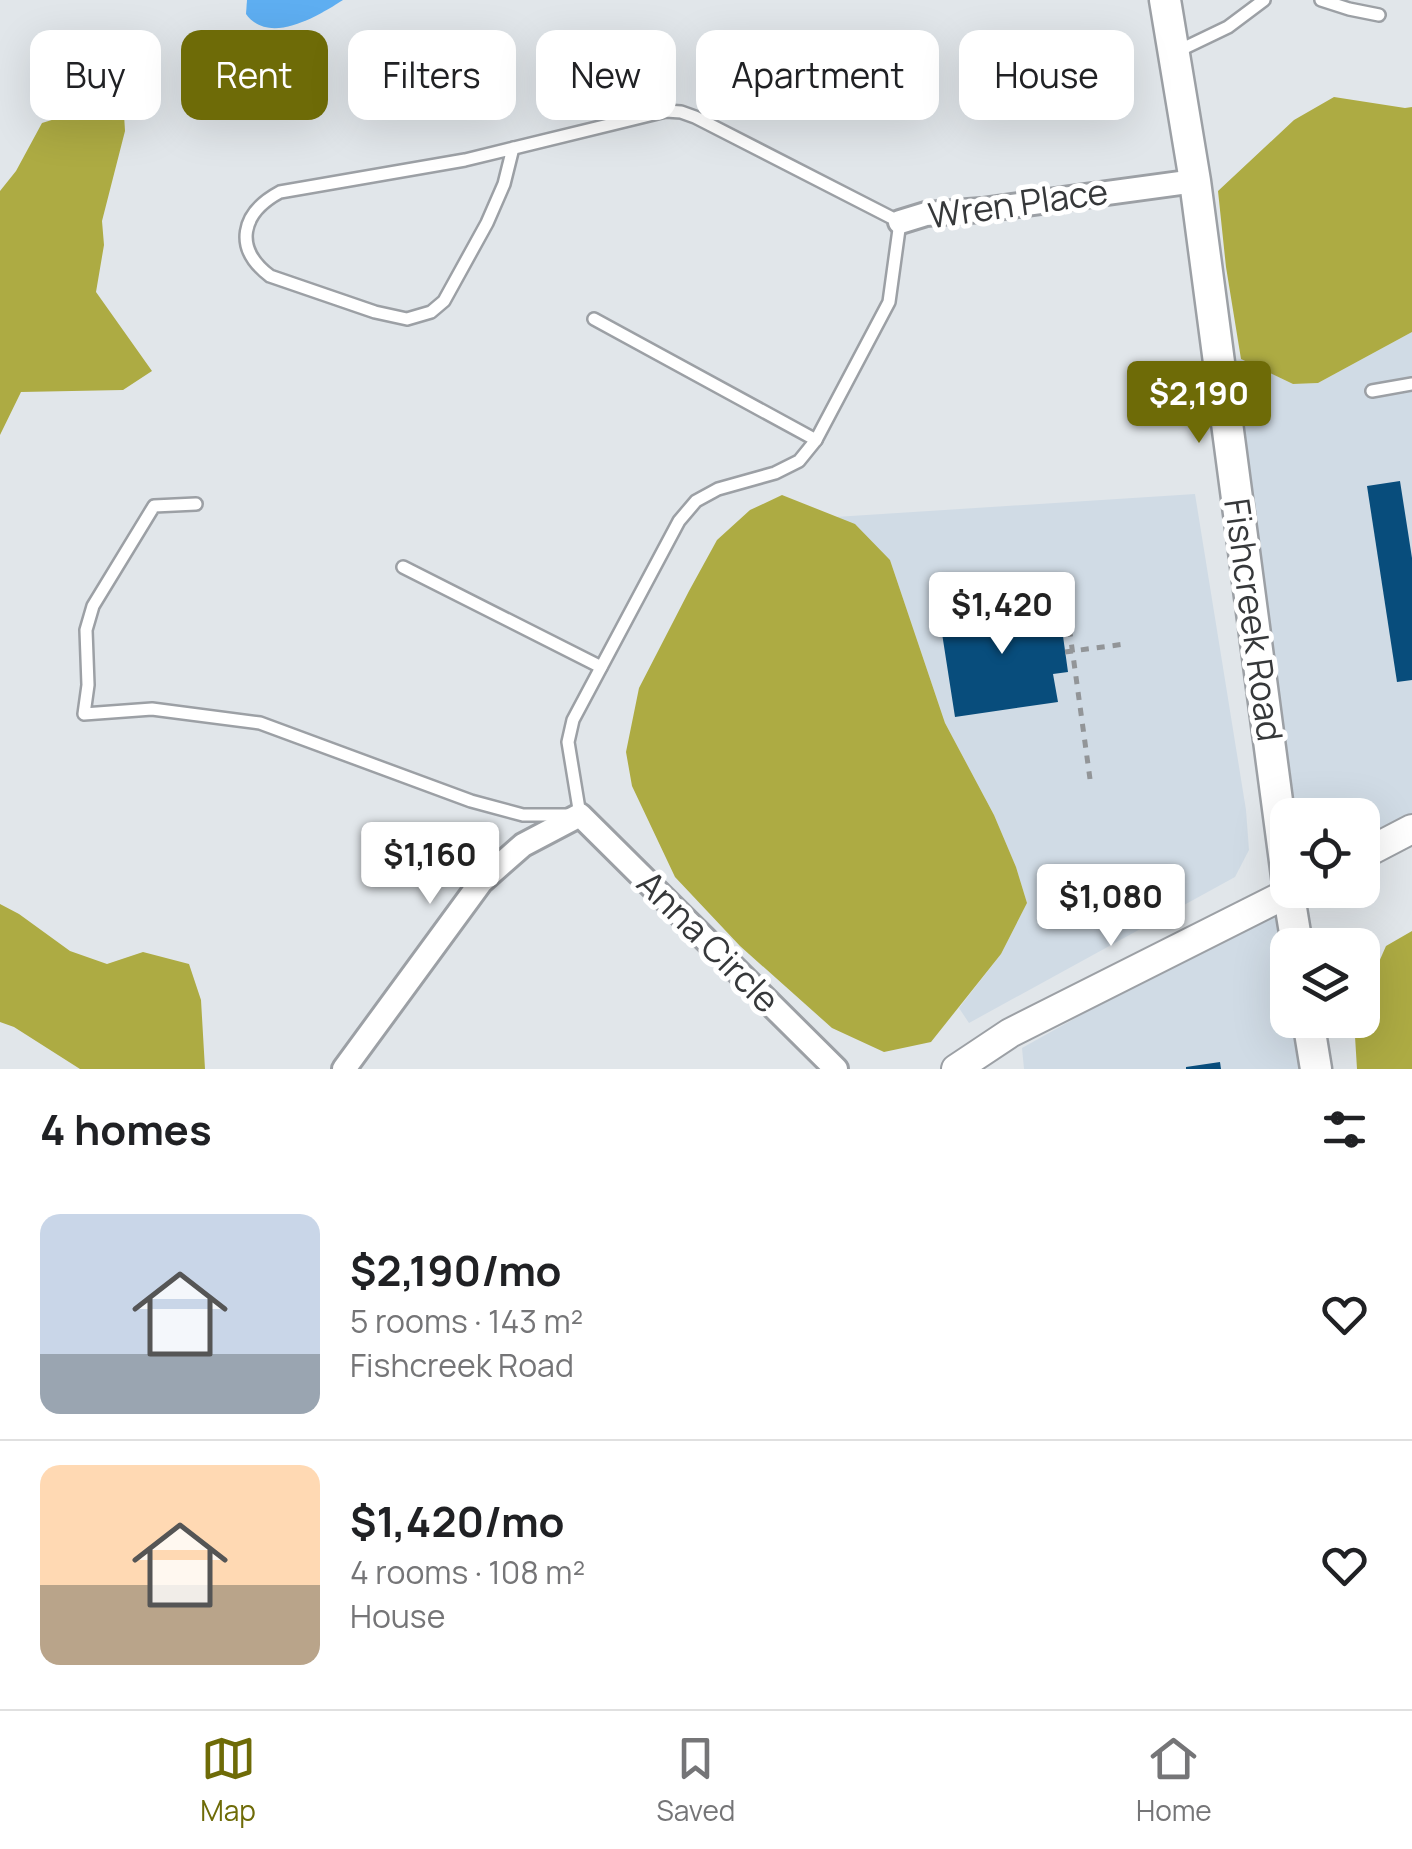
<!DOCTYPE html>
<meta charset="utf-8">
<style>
body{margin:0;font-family:Manrope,sans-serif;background:#f6f6f6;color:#202124;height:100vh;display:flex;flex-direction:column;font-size:38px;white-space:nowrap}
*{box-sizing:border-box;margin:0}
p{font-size:32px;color:#757577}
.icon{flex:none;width:55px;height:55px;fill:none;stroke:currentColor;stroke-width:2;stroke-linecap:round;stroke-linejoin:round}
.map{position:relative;height:1069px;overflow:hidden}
.panel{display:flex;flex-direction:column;background:#fff;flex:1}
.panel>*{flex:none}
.hud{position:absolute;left:30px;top:30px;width:1352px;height:90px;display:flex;gap:20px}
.tools{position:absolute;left:1270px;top:798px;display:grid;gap:20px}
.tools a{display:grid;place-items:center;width:110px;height:110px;border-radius:20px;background:#fff;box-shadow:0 10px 40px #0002;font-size:50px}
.price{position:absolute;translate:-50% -85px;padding:0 22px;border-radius:10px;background:#fff;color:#222;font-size:32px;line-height:65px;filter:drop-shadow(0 2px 5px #0008)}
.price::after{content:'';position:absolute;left:50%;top:60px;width:30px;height:22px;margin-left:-15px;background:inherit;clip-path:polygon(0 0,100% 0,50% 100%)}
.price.current{background:#6e6b07;color:#fff}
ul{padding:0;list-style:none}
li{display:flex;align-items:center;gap:30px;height:250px;padding:0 40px}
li+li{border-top:2px solid #e0e0e0}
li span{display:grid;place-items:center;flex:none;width:280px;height:200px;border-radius:20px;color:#555}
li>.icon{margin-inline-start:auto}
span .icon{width:120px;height:120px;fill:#fffc;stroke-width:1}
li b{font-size:42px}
h2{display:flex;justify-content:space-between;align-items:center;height:120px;padding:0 40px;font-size:42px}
.tag{padding:0 35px;border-radius:20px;background:#fff;box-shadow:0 10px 40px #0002;font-size:35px;line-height:90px}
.tag.current{background:#6e6b07;color:#fff}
.tabs{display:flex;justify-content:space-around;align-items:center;height:140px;border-top:2px solid #e0e0e0;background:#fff;font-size:28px;color:#757577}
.tabs a{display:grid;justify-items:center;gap:5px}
.tabs .current{color:#6e6b07}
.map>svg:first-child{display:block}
.built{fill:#d0dbe5}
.forest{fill:#adab43}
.water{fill:#5eaef1}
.building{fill:#084d7c}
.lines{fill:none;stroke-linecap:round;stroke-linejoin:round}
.service-casing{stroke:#9ca0a5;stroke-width:16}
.minor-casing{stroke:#9ca0a5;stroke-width:28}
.tertiary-casing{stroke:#9ca0a5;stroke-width:32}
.secondary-casing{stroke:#9ca0a5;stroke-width:35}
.path{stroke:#929598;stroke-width:5;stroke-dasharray:8 8;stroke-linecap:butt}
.service{stroke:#fff;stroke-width:11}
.minor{stroke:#fff;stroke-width:22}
.tertiary{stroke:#fff;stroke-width:28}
.secondary{stroke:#fff;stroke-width:30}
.labels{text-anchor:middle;stroke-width:10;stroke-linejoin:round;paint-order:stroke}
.street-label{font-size:35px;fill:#36383a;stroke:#fff}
</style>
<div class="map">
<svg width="1412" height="1069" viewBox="0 0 1412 1069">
<rect width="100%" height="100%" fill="#e1e6ea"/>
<g class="built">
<polygon points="1412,332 1412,821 1363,845 1362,815 1288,815 1225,363 1241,359 1293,384 1318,383"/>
<polygon points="1195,494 1246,810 1249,850 1235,877 969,1023 959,1008 1001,954 1027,903 1016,867 994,815 945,723 890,560 835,517"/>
<polygon points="1281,906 1287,950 1288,1020 1299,1020 1306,1069 1024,1069 1022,1048 1251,920"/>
</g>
<g class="forest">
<polygon points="1334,97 1405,108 1412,107 1412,332 1318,383 1293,384 1241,359 1226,267 1218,191 1294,120"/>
<polygon points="123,98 125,131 102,221 104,245 96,292 152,371 123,390 21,392 0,435 0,191 16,171 42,123"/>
<polygon points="782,495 855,524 890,560 945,723 994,815 1016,867 1027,903 1001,954 931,1042 884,1052 832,1028 740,946 675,877 632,786 626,752 639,688 689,591 717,540 750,510"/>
<polygon points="0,904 19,914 70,951 107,964 143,952 189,964 201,1000 205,1069 80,1069 14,1027 0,1022"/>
<polygon points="1412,931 1412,1069 1357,1069 1354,1020 1362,1020 1363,998 1386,946"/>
</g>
<path class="water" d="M247 0H343C318 16 269 46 246 14Z"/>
<g class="building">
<polygon points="1400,481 1412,558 1412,680 1397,682 1367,486"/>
<polygon points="1047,598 1052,630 1062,629 1068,672 1053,674 1058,702 955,717 939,614"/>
<polygon points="1220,1062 1221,1069 1186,1069 1186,1067"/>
</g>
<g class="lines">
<g class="service-casing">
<g id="service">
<polyline points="1321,0 1349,9 1379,15"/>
<polyline points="1178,51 1228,27 1264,0"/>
<polyline points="594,319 816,440"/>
<polyline points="1372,391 1412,384"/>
<path d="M196 504 154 506 93 606 86 630 88 685 84 714 152 709 260 723 471 801 523 815H580L568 742 573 720 679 521 696 501 718 489 775 473 799 461 816 440 889 302 900 222 695 117 681 112 666 111 465 160 280 192C241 213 233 248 270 276L375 312 407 319 431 312 444 301 487 223 504 184 513 148"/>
<polyline points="403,567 601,667"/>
</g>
</g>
<g class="minor-casing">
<g id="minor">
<polyline points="900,222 926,214 982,210 1195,181"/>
<polyline points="344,1069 481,882 523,845 580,815 836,1069"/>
</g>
</g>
<g class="tertiary-casing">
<g id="tertiary">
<polyline points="1362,855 1412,829"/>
<polyline points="956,1069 1010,1033 1294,890"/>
</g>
</g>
<g class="secondary-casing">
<g id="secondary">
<polyline points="1165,0 1195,181 1288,884"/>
<polyline points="1288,890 1297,945"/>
<polyline points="1308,1020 1316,1069"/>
</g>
</g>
<g class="path">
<polyline points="1065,597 1090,779"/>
<polyline points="1065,652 1125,644"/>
</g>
<use href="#service" class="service"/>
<use href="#minor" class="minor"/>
<use href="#tertiary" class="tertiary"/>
<use href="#secondary" class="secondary"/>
</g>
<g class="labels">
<g class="street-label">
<text transform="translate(1018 204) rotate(-8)" y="12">Wren Place</text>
<text transform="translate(1253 620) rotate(82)" y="12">Fishcreek Road</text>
<text transform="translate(708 942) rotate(45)" y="12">Anna Circle</text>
</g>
</g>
</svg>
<div class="tools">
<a><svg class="icon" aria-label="locate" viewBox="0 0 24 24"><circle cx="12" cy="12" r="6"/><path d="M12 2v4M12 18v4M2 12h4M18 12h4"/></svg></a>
<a><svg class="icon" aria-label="layers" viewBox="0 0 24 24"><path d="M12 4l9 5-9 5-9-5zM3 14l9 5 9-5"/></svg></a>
</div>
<b class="price current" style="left:1199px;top:446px">$2,190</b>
<b class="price" style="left:1002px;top:657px">$1,420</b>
<b class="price" style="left:430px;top:907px">$1,160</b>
<b class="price" style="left:1111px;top:949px">$1,080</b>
<div class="hud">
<a class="tag">Buy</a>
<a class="tag current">Rent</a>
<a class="tag">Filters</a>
<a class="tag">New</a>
<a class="tag">Apartment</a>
<a class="tag">House</a>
</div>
</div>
<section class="panel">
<h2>4 homes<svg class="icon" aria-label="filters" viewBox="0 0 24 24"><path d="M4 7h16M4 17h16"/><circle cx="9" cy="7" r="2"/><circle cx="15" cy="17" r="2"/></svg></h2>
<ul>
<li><span style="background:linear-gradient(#c9d6e8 70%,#9aa5b1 0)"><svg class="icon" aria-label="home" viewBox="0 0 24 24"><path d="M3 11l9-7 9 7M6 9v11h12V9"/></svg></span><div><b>$2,190/mo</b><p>5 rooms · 143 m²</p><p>Fishcreek Road</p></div><svg class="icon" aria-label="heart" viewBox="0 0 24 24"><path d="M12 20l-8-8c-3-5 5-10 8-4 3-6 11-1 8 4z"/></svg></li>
<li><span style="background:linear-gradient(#ffd9b3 60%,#b9a48a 0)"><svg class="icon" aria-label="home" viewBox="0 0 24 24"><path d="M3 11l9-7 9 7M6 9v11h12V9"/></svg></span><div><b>$1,420/mo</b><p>4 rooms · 108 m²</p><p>House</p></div><svg class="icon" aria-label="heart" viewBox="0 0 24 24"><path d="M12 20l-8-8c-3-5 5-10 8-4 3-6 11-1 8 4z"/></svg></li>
</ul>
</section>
<nav class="tabs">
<a class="current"><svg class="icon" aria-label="map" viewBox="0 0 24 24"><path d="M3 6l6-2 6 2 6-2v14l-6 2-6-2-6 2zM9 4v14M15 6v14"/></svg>Map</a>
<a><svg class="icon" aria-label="saved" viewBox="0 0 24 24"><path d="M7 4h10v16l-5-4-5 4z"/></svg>Saved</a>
<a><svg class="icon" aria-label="home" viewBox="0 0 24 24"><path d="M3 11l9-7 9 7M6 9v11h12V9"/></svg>Home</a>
</nav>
